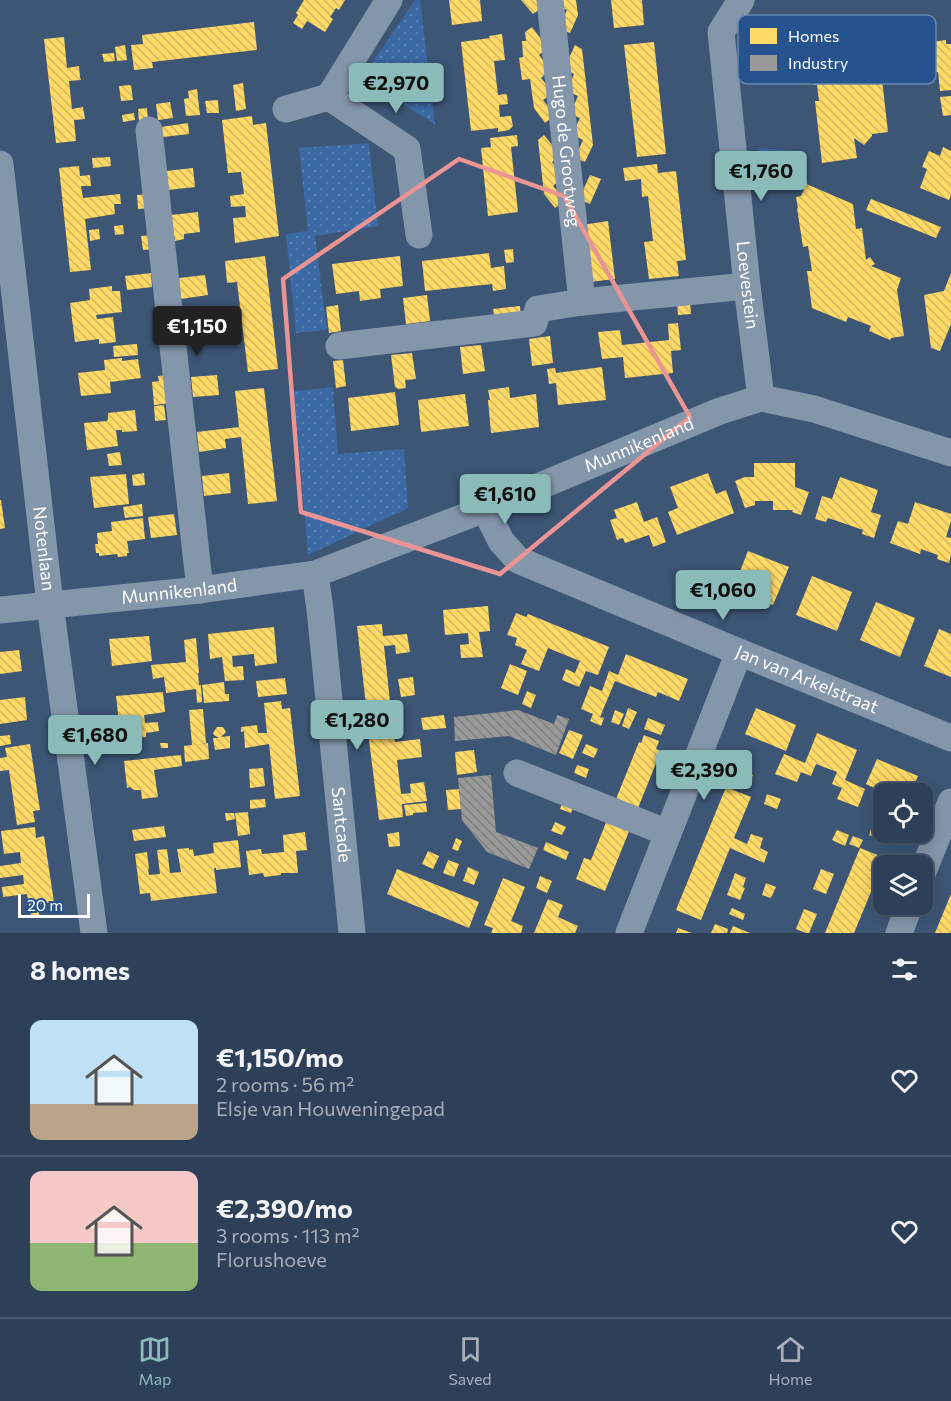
<!DOCTYPE html>
<meta charset="utf-8">
<style>
body{margin:0;font-family:Commissioner,sans-serif;background:#36475e;color:#f1f3f6;height:100vh;display:flex;flex-direction:column;font-size:22px;white-space:nowrap}
*{box-sizing:border-box;margin:0}
p{font-size:20px;color:#a7afba}
.icon{flex:none;width:33px;height:33px;fill:none;stroke:currentColor;stroke-width:2;stroke-linecap:round;stroke-linejoin:round}
.map{position:relative;height:933px;overflow:hidden}
.sheet{display:flex;flex-direction:column;background:#2e4058;flex:1}
.sheet>*{flex:none}
.controls{position:absolute;left:873px;top:783px;display:grid;gap:12px}
.controls a{display:grid;place-items:center;width:60px;height:60px;border-radius:12px;background:#2e4058;box-shadow:0 3px 15px #0003,0 0 0 2px #49596e;font-size:30px}
.scale{position:absolute;left:18px;bottom:15px;width:72px;box-sizing:border-box;padding-left:6px;border:3px solid #fff;border-top:0;font-size:16px;line-height:21px;white-space:nowrap;color:#fff;-webkit-text-stroke:4px #26528d;paint-order:stroke}
.price{position:absolute;translate:-50% -51px;padding:0 14px;border-radius:6px;background:#8bbbb9;color:#111;font-size:20px;line-height:39px;filter:drop-shadow(0 2px 3px #0008)}
.price::after{content:'';position:absolute;left:50%;top:36px;width:18px;height:14px;margin-left:-9px;background:inherit;clip-path:polygon(0 0,100% 0,50% 100%)}
.price.current{background:#222;color:#fff}
ul{padding:0;list-style:none}
li{display:flex;align-items:center;gap:18px;height:150px;padding:0 30px}
li+li{border-top:2px solid #49596e}
li span{display:grid;place-items:center;flex:none;width:168px;height:120px;border-radius:12px;color:#555}
li>.icon{margin-inline-start:auto}
span .icon{width:72px;height:72px;fill:#fffc;stroke-width:1}
li b{font-size:26px}
h2{display:flex;justify-content:space-between;align-items:center;height:72px;padding:0 30px;font-size:26px}
.menu{display:flex;justify-content:space-around;align-items:center;height:84px;border-top:2px solid #49596e;background:#2e4058;font-size:16px;color:#a7afba}
.menu a{display:grid;justify-items:center;gap:3px}
.menu .current{color:#8bbbb9}
.map>svg:first-child{display:block}
.grass{fill:url(#grass-dots)}
.forest{fill:url(#forest-firs)}
.homes{fill:url(#homes-back-hatch)}
.industry{fill:url(#industry-back-hatch)}
.lines{fill:none;stroke-linecap:round;stroke-linejoin:round}
.minor{stroke:#8496aa;stroke-width:27}
.marked{fill:none;stroke:#ea9494;stroke-width:4.5;stroke-linejoin:round}
.labels{text-anchor:middle;stroke-width:6;stroke-linejoin:round;paint-order:stroke}
.street-label{font-size:18px;fill:#fff;stroke:#26528d}
.key{fill:#26528d;stroke:#6786af;stroke-width:1.5}
.key-label{font-size:16px;fill:#fff}
</style>
<div class="map">
<svg width="951" height="933" viewBox="0 0 951 933">
<defs>
<pattern id="grass-dots" width="8" height="8" patternUnits="userSpaceOnUse" patternTransform="scale(1.5)"><rect width="8" height="8" fill="#3b69a3"/><path d="M2 2h.1M6 6h.1" fill="none" stroke="#5880b1" stroke-width="1.8" stroke-linecap="round"/></pattern>
<pattern id="forest-firs" width="22" height="20" patternUnits="userSpaceOnUse" patternTransform="scale(1.5)"><rect width="22" height="20" fill="#3b69a3"/><path d="M5 1l3.5 6h-7zM16 11l3.5 6h-7z" fill="#5880b1"/></pattern>
<pattern id="homes-back-hatch" width="6" height="6" patternUnits="userSpaceOnUse" patternTransform="scale(1.5)"><rect width="6" height="6" fill="#ffd966"/><path d="M-1 5l2 2M0 0l6 6M5-1l2 2" fill="none" stroke="#d2b660"/></pattern>
<pattern id="industry-back-hatch" width="6" height="6" patternUnits="userSpaceOnUse" patternTransform="scale(1.5)"><rect width="6" height="6" fill="#999"/><path d="M-1 5l2 2M0 0l6 6M5-1l2 2" fill="none" stroke="#7e7e7e"/></pattern>
</defs>
<rect width="100%" height="100%" fill="#3d5676"/>
<g class="grass">
<polygon points="415,0 420,0 435,124 370,84 366,72"/>
<polygon points="369,143 378,226 315,236 327,330 296,333 286,234 308,231 299,148"/>
<polygon points="333,387 338,454 404,449 408,508 308,555 294,391"/>
</g>
<polygon class="forest" points="759,148 800,151 809,188 762,186"/>
<g class="homes">
<polygon points="304,0 345,0 339,10 336,8 330,17 333,19 325,32 307,21 302,29 293,23 298,15 296,13"/>
<polygon points="449,0 480,0 482,21 452,25"/>
<polygon points="521,0 537,0 543,7 533,14"/>
<polygon points="559,0 576,0 578,15 570,33 559,28 567,10 557,6"/>
<polygon points="611,0 642,0 644,25 614,28"/>
<polygon points="254,22 257,50 152,62 153,68 134,70 131,45 143,44 142,35"/>
<polygon points="876,22 878,39 883,43 887,75 882,80 888,132 872,134 872,136 864,145 854,138 857,158 822,163 815,101 819,101 817,85 813,85 807,31"/>
<polygon points="532,27 548,48 539,55 550,70 541,78 553,93 543,100 555,115 545,123 534,108 530,79 522,80 519,58 523,57 522,41 526,41 525,32"/>
<polygon points="502,34 505,60 494,61 498,95 505,94 507,95 508,104 499,105 499,106 500,117 511,116 513,126 509,130 498,132 498,128 471,131 461,42 490,38 489,36"/>
<polygon points="64,37 67,68 79,66 80,77 81,80 69,81 72,109 83,107 85,119 74,120 76,141 56,143 44,39"/>
<polygon points="946,40 946,44 951,44 951,90 940,91 938,72 928,73 924,43"/>
<polygon points="654,42 666,154 637,157 624,45"/>
<polygon points="125,45 127,60 117,61 115,47"/>
<polygon points="575,45 582,49 593,145 585,162 575,158 583,140 572,135 580,118 570,114 578,96 567,91 574,74 564,69"/>
<polygon points="114,53 115,61 104,62 102,54"/>
<polygon points="243,83 246,109 236,111 233,85"/>
<polygon points="131,85 133,100 121,101 119,86"/>
<polygon points="197,89 200,115 186,116 184,99 189,98 188,91"/>
<polygon points="951,96 951,115 943,116 940,97"/>
<polygon points="218,100 219,113 207,113 205,101"/>
<polygon points="170,102 173,118 158,120 156,104"/>
<polygon points="147,108 148,121 139,122 138,109"/>
<polygon points="134,113 135,120 123,122 122,115"/>
<polygon points="252,116 253,125 266,123 279,236 235,243 233,218 246,217 245,206 231,207 230,196 244,194 241,172 228,173 222,120"/>
<polygon points="188,123 189,134 163,137 161,127"/>
<polygon points="517,135 518,146 511,147 518,212 488,216 481,148 491,147 490,138"/>
<polygon points="544,135 560,155 552,162 563,178 553,186 565,200 555,208 544,194 538,140"/>
<polygon points="943,147 951,151 951,195 949,200 920,188 927,169 922,167 929,151 940,156"/>
<polygon points="110,157 111,166 93,168 92,158"/>
<polygon points="657,164 658,173 676,171 686,260 677,261 679,276 649,279 644,242 653,241 648,196 642,197 641,179 625,181 623,168"/>
<polygon points="79,166 80,176 90,175 91,186 81,186 83,198 120,194 121,204 114,204 115,214 85,219 91,270 70,272 59,168"/>
<polygon points="193,168 195,187 168,190 166,171"/>
<polygon points="590,175 601,179 590,204 579,199"/>
<polygon points="804,183 853,204 856,229 862,228 866,260 870,257 875,264 871,266 901,278 897,290 904,336 891,338 890,340 869,331 871,326 848,317 846,322 812,308 807,271 812,271 808,246 803,247 797,208 798,209 796,197 801,196 805,187 803,186"/>
<polygon points="149,194 150,208 138,209 137,195"/>
<polygon points="871,199 941,227 936,238 866,210"/>
<polygon points="198,212 200,232 184,234 184,239 175,241 171,215"/>
<polygon points="608,221 615,279 589,282 582,225"/>
<polygon points="123,225 124,234 115,235 114,226"/>
<polygon points="99,229 100,239 90,241 89,230"/>
<polygon points="153,235 154,249 143,250 141,236"/>
<polygon points="513,249 514,262 506,263 504,250"/>
<polygon points="489,253 491,268 504,266 506,289 493,291 492,284 425,291 422,261"/>
<polygon points="265,256 278,369 248,372 237,282 227,283 225,261"/>
<polygon points="400,256 403,286 380,289 381,298 360,301 359,291 336,294 332,264"/>
<polygon points="151,273 152,287 127,290 125,276"/>
<polygon points="951,273 951,324 940,351 931,348 924,295 944,291"/>
<polygon points="205,275 208,295 181,299 179,278"/>
<polygon points="112,286 112,291 120,291 122,312 96,315 97,319 113,317 116,342 99,344 99,339 75,342 70,303 90,300 89,289"/>
<polygon points="427,295 430,321 406,324 403,298"/>
<polygon points="690,301 691,314 678,315 677,303"/>
<polygon points="338,305 341,331 329,333 326,307"/>
<polygon points="520,306 521,318 495,321 493,309"/>
<polygon points="210,314 212,331 224,330 225,339 186,343 183,317"/>
<polygon points="678,323 681,350 671,351 673,373 625,378 623,357 602,359 598,332 620,330 622,345 669,340 668,324"/>
<polygon points="550,336 553,363 532,366 529,339"/>
<polygon points="137,344 138,355 114,357 113,346"/>
<polygon points="481,345 485,371 463,374 460,347"/>
<polygon points="412,353 416,379 405,380 406,388 398,389 395,387 391,355"/>
<polygon points="122,358 122,361 138,359 141,378 110,382 111,393 81,396 78,373 105,370 104,360"/>
<polygon points="343,360 346,386 336,388 333,361"/>
<polygon points="602,367 606,400 558,405 556,383 549,384 547,369 555,368 556,373"/>
<polygon points="168,375 171,403 154,405 152,382 159,381 158,376"/>
<polygon points="217,375 219,395 193,397 191,377"/>
<polygon points="509,387 510,398 536,394 539,427 491,433 488,400 490,400 488,390"/>
<polygon points="264,388 277,501 248,504 241,437 225,439 226,448 199,452 197,432 239,427 235,391"/>
<polygon points="395,392 399,425 351,431 348,398"/>
<polygon points="465,394 469,426 421,432 418,400"/>
<polygon points="164,405 166,420 155,421 154,406"/>
<polygon points="135,410 137,431 122,432 122,430 116,430 118,446 87,450 84,423 107,421 108,419 108,413"/>
<polygon points="120,452 122,465 109,466 107,454"/>
<polygon points="754,463 795,463 795,487 809,492 801,515 792,512 793,510 773,510 773,501 755,501 755,505 745,508 735,481 745,477 754,477"/>
<polygon points="144,473 145,485 133,486 132,475"/>
<polygon points="229,473 231,493 204,496 202,476"/>
<polygon points="708,473 716,494 726,490 734,513 677,535 668,512 678,508 670,487"/>
<polygon points="126,474 129,504 94,508 90,477"/>
<polygon points="840,477 878,490 871,512 881,515 874,538 862,534 863,530 846,524 828,518 826,522 815,519 822,496 832,499"/>
<polygon points="0,500 1,500 5,528 0,529"/>
<polygon points="637,502 644,522 657,517 666,542 653,547 649,535 625,543 623,538 617,540 610,520 617,518 614,510"/>
<polygon points="915,502 951,514 951,521 946,537 951,538 951,555 949,563 937,559 938,555 921,549 920,554 890,543 898,521 908,524"/>
<polygon points="142,504 143,516 125,518 123,507"/>
<polygon points="174,514 177,535 151,538 148,517"/>
<polygon points="143,518 145,539 127,541 129,553 127,553 127,556 118,557 117,554 99,556 99,553 96,553 95,544 98,544 97,533 112,531 111,522"/>
<polygon points="748,551 789,567 773,605 733,589"/>
<polygon points="812,576 852,592 837,631 796,615"/>
<polygon points="876,602 915,618 900,657 860,640"/>
<polygon points="488,606 490,631 479,632 483,657 461,658 460,645 469,644 468,633 445,635 443,610"/>
<polygon points="516,613 526,617 528,614 609,647 598,675 586,671 579,687 562,680 566,669 575,673 580,661 548,648 539,671 521,664 527,650 515,645 517,638 507,635"/>
<polygon points="382,624 383,636 407,634 410,652 396,654 395,645 384,646 391,711 367,714 357,626"/>
<polygon points="274,627 277,663 255,666 254,654 232,656 233,667 243,666 244,680 225,681 222,657 210,659 208,634"/>
<polygon points="939,629 951,634 951,677 924,666"/>
<polygon points="149,636 152,661 112,666 109,639"/>
<polygon points="196,638 199,673 198,673 199,685 201,685 202,702 197,703 196,689 166,693 164,677 153,679 151,665 186,662 184,640"/>
<polygon points="19,650 22,671 0,674 0,652"/>
<polygon points="626,654 688,679 679,701 658,692 656,697 615,681 600,717 604,718 601,726 590,721 593,714 581,709 590,686 602,691 609,671 618,675"/>
<polygon points="510,664 527,671 518,695 501,688"/>
<polygon points="413,677 415,695 401,697 398,679"/>
<polygon points="285,678 287,694 258,697 256,681"/>
<polygon points="224,682 225,694 229,694 229,701 204,703 202,685"/>
<polygon points="527,691 536,695 531,708 522,704"/>
<polygon points="163,692 165,712 144,715 145,723 158,722 159,731 146,733 146,737 121,740 116,696"/>
<polygon points="25,697 27,720 0,724 0,700"/>
<polygon points="281,701 282,709 290,708 300,796 275,799 269,744 245,748 244,731 241,732 241,727 257,725 258,733 267,733 264,703"/>
<polygon points="628,708 637,712 629,729 622,726"/>
<polygon points="756,708 796,725 786,751 745,734"/>
<polygon points="203,709 206,743 197,745 208,743 209,759 185,762 184,746 192,745 189,710"/>
<polygon points="615,710 624,714 619,725 611,722"/>
<polygon points="444,715 446,728 423,730 421,718"/>
<polygon points="648,718 665,725 661,735 644,729"/>
<polygon points="217,727 223,727 226,732 221,737 230,736 230,748 215,750 213,738 219,738 214,735 213,733"/>
<polygon points="393,729 395,742 420,739 422,757 397,760 401,794 411,793 410,784 424,782 427,801 402,804 403,817 379,820 368,732"/>
<polygon points="569,730 583,735 573,759 559,753"/>
<polygon points="817,733 857,750 845,780 865,789 858,807 837,799 842,788 832,784 837,772 816,764 811,776 801,772 797,782 775,774 784,754 805,763"/>
<polygon points="10,735 11,744 0,746 0,736"/>
<polygon points="644,735 659,741 656,749 661,751 636,813 614,804 639,742 641,743"/>
<polygon points="160,743 168,743 168,748 161,748"/>
<polygon points="30,744 40,810 33,811 35,822 17,825 9,770 0,771 0,758 7,757 5,748"/>
<polygon points="586,744 598,749 594,758 582,753"/>
<polygon points="474,750 477,772 457,775 455,752"/>
<polygon points="181,755 182,766 154,770 158,797 142,799 141,790 134,790 130,787 127,788 124,761"/>
<polygon points="877,759 918,776 910,794 887,794 866,784"/>
<polygon points="577,765 589,769 586,778 574,773"/>
<polygon points="732,766 753,775 748,786 728,778"/>
<polygon points="263,768 265,786 250,788 249,769"/>
<polygon points="726,787 751,797 734,838 747,844 751,834 763,838 760,848 768,852 764,863 730,848 701,920 676,910"/>
<polygon points="459,789 461,809 448,810 446,790"/>
<polygon points="767,794 781,799 777,809 764,804"/>
<polygon points="265,799 266,807 250,809 250,800"/>
<polygon points="563,800 574,805 571,813 560,809"/>
<polygon points="426,803 427,812 413,813 413,815 406,816 404,805"/>
<polygon points="248,812 250,834 238,836 235,813"/>
<polygon points="225,813 234,813 235,819 226,821"/>
<polygon points="607,820 630,829 605,891 576,879 584,858 591,860"/>
<polygon points="555,822 566,827 562,835 551,831"/>
<polygon points="873,824 884,828 884,832 893,832 888,843 869,835"/>
<polygon points="164,826 166,837 134,841 132,830"/>
<polygon points="35,827 36,838 44,836 54,902 29,906 27,894 3,897 2,887 24,884 23,875 0,878 0,866 21,863 20,852 4,854 1,831"/>
<polygon points="837,830 849,835 845,846 832,840"/>
<polygon points="305,832 307,850 296,851 298,873 281,873 281,875 264,877 263,873 249,875 246,851 261,849 262,854 284,852 283,835"/>
<polygon points="399,832 400,846 389,847 387,834"/>
<polygon points="853,836 863,840 859,848 849,844"/>
<polygon points="456,838 462,841 458,851 452,849"/>
<polygon points="238,840 241,867 216,870 216,868 214,868 217,893 151,901 150,893 140,894 135,854 147,852 149,869 148,869 149,875 160,874 157,850 167,849 170,873 181,872 177,849 189,848 189,850 193,849 194,856 214,853 213,843"/>
<polygon points="546,842 569,852 566,860 543,850"/>
<polygon points="860,848 885,858 854,933 825,933"/>
<polygon points="428,851 439,856 433,869 422,864"/>
<polygon points="448,860 459,864 454,877 443,873"/>
<polygon points="468,867 479,872 474,885 463,881"/>
<polygon points="397,869 479,902 469,928 387,894"/>
<polygon points="821,869 834,874 826,894 813,889"/>
<polygon points="735,873 746,878 743,887 745,888 740,900 727,895"/>
<polygon points="540,876 552,881 547,893 536,888"/>
<polygon points="503,878 525,887 511,921 523,926 521,933 491,933 493,928 484,925"/>
<polygon points="766,883 776,887 771,898 762,895"/>
<polygon points="951,894 951,933 935,933"/>
<polygon points="548,899 563,905 558,917 578,926 575,933 534,933"/>
<polygon points="732,908 745,914 743,920 729,914"/>
<polygon points="804,909 817,914 809,933 806,933 796,929"/>
<polygon points="38,910 40,917 32,918 30,911"/>
<polygon points="715,924 728,929 727,933 711,933"/>
<polygon points="733,926 750,933 730,933"/>
<polygon points="678,928 692,933 676,933"/>
</g>
<g class="industry">
<polygon points="518,710 554,724 557,715 569,719 556,755 509,736 455,741 454,717"/>
<polygon points="491,775 496,832 538,848 529,869 487,852 462,820 458,778"/>
</g>
<g class="lines">
<g class="minor">
<polyline points="389,0 329,97 407,149 419,235"/>
<path id="s1" d="M550 0 582 302"/>
<path id="s2" d="M741 0 721 32 747 286 761 398"/>
<polyline points="286,109 329,97"/>
<polyline points="149,130 200,590"/>
<path id="s3" d="M0 164 50 604 94 933"/>
<polyline points="339,346 534,323 538,309 582,302 747,286"/>
<path id="s4" d="M485 509 501 541 518 560 739 652 951 738"/>
<path id="s5" d="M315 574 320 609 352 933"/>
<path id="s6" d="M0 610 200 590 315 574 485 509 720 411 761 398 814 409 951 453"/>
<polyline points="517,773 668,833"/>
<polyline points="922,874 951,802"/>
<polyline points="629,933 739,652"/>
<polyline points="899,933 910,904"/>
</g>
</g>
<path class="marked" d="M459 159 564 196 690 417 500 574 301 512 283 279Z"/>
<g class="labels">
<g class="street-label">
<text dy="6" stroke="none"><textPath href="#s1" startOffset="152">Hugo de Grootweg</textPath></text>
<text dy="6" stroke="none"><textPath href="#s2" startOffset="292">Loevestein</textPath></text>
<text dy="6" stroke="none"><textPath href="#s6" startOffset="666">Munnikenland</textPath></text>
<text dy="6" stroke="none"><textPath href="#s3" startOffset="387">Notenlaan</textPath></text>
<text dy="6" stroke="none"><textPath href="#s6" startOffset="180">Munnikenland</textPath></text>
<text dy="6" stroke="none"><textPath href="#s4" startOffset="374">Jan van Arkelstraat</textPath></text>
<text dy="6" stroke="none"><textPath href="#s5" startOffset="252">Santcade</textPath></text>
</g>
</g>
<rect x="738" y="15" width="198" height="69" rx="9" class="key"/>
<rect x="750" y="28" width="27" height="16" fill="#ffd966"/>
<rect x="750" y="55" width="27" height="16" fill="#999"/>
<g class="key-label">
<text x="788" y="42">Homes</text>
<text x="788" y="69">Industry</text>
</g>
</svg>
<div class="controls">
<a><svg class="icon" aria-label="locate" viewBox="0 0 24 24"><circle cx="12" cy="12" r="6"/><path d="M12 2v4M12 18v4M2 12h4M18 12h4"/></svg></a>
<a><svg class="icon" aria-label="layers" viewBox="0 0 24 24"><path d="M12 4l9 5-9 5-9-5zM3 14l9 5 9-5"/></svg></a>
</div>
<div class="scale">20 m</div>
<b class="price" style="left:396px;top:114px">€2,970</b>
<b class="price" style="left:761px;top:202px">€1,760</b>
<b class="price current" style="left:197px;top:357px">€1,150</b>
<b class="price" style="left:505px;top:525px">€1,610</b>
<b class="price" style="left:723px;top:621px">€1,060</b>
<b class="price" style="left:357px;top:751px">€1,280</b>
<b class="price" style="left:95px;top:766px">€1,680</b>
<b class="price" style="left:704px;top:801px">€2,390</b>
</div>
<section class="sheet">
<h2>8 homes<svg class="icon" aria-label="filters" viewBox="0 0 24 24"><path d="M4 7h16M4 17h16"/><circle cx="9" cy="7" r="2"/><circle cx="15" cy="17" r="2"/></svg></h2>
<ul>
<li><span style="background:linear-gradient(#bfe0f5 70%,#b9a48a 0)"><svg class="icon" aria-label="home" viewBox="0 0 24 24"><path d="M3 11l9-7 9 7M6 9v11h12V9"/></svg></span><div><b>€1,150/mo</b><p>2 rooms · 56 m²</p><p>Elsje van Houweningepad</p></div><svg class="icon" aria-label="heart" viewBox="0 0 24 24"><path d="M12 20l-8-8c-3-5 5-10 8-4 3-6 11-1 8 4z"/></svg></li>
<li><span style="background:linear-gradient(#f6c9c9 60%,#8fb573 0)"><svg class="icon" aria-label="home" viewBox="0 0 24 24"><path d="M3 11l9-7 9 7M6 9v11h12V9"/></svg></span><div><b>€2,390/mo</b><p>3 rooms · 113 m²</p><p>Florushoeve</p></div><svg class="icon" aria-label="heart" viewBox="0 0 24 24"><path d="M12 20l-8-8c-3-5 5-10 8-4 3-6 11-1 8 4z"/></svg></li>
</ul>
</section>
<nav class="menu">
<a class="current"><svg class="icon" aria-label="map" viewBox="0 0 24 24"><path d="M3 6l6-2 6 2 6-2v14l-6 2-6-2-6 2zM9 4v14M15 6v14"/></svg>Map</a>
<a><svg class="icon" aria-label="saved" viewBox="0 0 24 24"><path d="M7 4h10v16l-5-4-5 4z"/></svg>Saved</a>
<a><svg class="icon" aria-label="home" viewBox="0 0 24 24"><path d="M3 11l9-7 9 7M6 9v11h12V9"/></svg>Home</a>
</nav>
